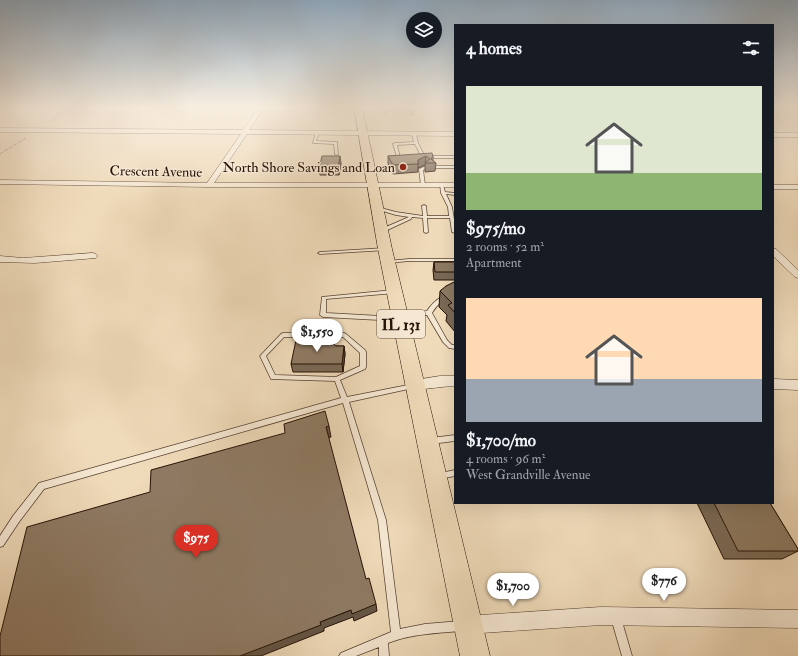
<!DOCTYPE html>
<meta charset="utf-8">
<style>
body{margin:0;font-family:"IM FELL Double Pica",serif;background:#20242c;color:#f1f3f6;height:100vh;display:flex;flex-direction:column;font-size:15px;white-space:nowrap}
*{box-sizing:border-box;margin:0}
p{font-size:13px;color:#9ea1a6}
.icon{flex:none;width:22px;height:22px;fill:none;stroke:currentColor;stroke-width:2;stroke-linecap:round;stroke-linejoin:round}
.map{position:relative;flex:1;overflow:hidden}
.details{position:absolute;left:454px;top:24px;width:320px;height:480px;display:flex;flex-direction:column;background:#171b24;border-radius:0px;box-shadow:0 4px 16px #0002}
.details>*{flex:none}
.controls{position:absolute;left:406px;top:12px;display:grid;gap:8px}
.controls a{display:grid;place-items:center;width:36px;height:36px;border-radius:50%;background:#171b24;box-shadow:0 4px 16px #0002;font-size:20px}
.price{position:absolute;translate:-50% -34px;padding:0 9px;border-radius:14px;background:#fff;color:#222;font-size:13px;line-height:26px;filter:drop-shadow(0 1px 2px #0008)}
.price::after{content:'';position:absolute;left:50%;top:24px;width:12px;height:9px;margin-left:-6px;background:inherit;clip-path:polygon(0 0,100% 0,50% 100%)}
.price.on{background:#d93025;color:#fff}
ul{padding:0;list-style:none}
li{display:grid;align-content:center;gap:8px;height:212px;padding:0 12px}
li span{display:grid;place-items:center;height:124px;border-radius:0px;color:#555}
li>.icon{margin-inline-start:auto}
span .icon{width:72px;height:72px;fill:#fffc;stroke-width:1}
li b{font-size:17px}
h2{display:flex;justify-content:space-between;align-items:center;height:48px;padding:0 12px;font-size:17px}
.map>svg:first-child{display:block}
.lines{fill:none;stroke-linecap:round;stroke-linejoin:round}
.lane-casing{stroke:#584333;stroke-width:1.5}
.street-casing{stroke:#584333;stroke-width:1}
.primary-casing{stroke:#251106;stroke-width:1}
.path{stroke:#251106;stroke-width:1;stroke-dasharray:0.5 1;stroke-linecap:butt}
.lane{fill:#f5e7d2;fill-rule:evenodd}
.street{fill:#f5e7d2;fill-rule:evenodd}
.primary{fill:#efdab9;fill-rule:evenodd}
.wall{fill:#7a6955;stroke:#251106}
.shaded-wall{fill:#635545;stroke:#251106}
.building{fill:#8e7a63;stroke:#251106}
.poi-dot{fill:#8f2418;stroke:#f5e7d2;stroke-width:1.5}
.labels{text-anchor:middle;stroke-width:3;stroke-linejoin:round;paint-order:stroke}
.far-poi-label{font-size:14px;fill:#251106;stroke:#f5e7d2;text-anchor:end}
.far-street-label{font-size:14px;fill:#251106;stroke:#f5e7d2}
.shield{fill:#f5e7d2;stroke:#635143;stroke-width:1}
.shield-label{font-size:16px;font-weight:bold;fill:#251106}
</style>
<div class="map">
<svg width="798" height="656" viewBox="0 0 798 656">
<rect width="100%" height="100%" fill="#efdab9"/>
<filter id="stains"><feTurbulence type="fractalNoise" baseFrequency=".005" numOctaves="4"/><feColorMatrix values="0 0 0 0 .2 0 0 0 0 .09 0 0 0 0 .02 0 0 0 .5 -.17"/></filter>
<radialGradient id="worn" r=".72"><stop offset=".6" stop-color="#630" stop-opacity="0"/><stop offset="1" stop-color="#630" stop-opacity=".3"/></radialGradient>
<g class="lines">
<g class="lane-casing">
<g id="lane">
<polygon points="385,107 387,107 387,114 386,115 385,114"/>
<polygon points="411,107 413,107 413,114 412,115 411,114"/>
<polygon points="316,132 319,133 316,141 337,142 338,155 335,154 334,144 313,143"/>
<polygon points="414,133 416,134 418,143 425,157 422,158 415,144 397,145 400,158 405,159 403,160 398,160 393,144 395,143 414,142 412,134"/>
<polygon points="426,156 455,156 455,158 427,158 425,157"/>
<polygon points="426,166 428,167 423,170 425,185 423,186 421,185 419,169"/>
<polygon points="433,166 455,166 455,168 434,168 432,167"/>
<polygon points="440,184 443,185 445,192 455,193 455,195 446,194 452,207 455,225 455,233 452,232 450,218 427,218 428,232 426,233 424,232 423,218 412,217 411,219 383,232 379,232 379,230 409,217 396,215 376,209 375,208 377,207 396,212 423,216 422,206 424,205 426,206 427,216 449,216 448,207 441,193"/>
<polygon points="385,248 387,248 387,250 320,254 318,253 320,252"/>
<polygon points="409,259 455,259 455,261 409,261 388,263 386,262 388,261"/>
<path d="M393 290 395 291 396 292 395 293 326 299V313L380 316 427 311C434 300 443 295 455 291V295C445 298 437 304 432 313L447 340 452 345H455V349L449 348 443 342 427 315 380 320 323 317 320 315 322 297Z"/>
<path d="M283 333H344L346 334 365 350 366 352V367L365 369 340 380 347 397 413 384H415L416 386 415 388H413L349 402 386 520 400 629 425 624 461 621 464 623 466 626 464 629 461 631C436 633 411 634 388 643L389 656H379V647L356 656H339L341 653 391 632 378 520 343 403 44 489 19 522 3 546 0 547V536L13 516 39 483 341 398 335 381 271 379 260 356 281 334ZM284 337H343L360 353V366L336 377 275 375 266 356Z"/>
<polygon points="455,435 455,441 431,444 429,443 428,441 429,439 431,438"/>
<polygon points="455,470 455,476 439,479 436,478 435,476 436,474"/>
<polygon points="616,613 619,615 621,618 632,656 622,656 611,618 613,615"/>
</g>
</g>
<g class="street-casing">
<g id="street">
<polygon points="259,107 265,107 249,130 455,132 455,136 247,134 214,183 455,183 455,187 209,187 0,184 0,180 207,183 241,134 0,132 0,128 243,130"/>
<rect x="773" y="133" width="25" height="4"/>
<rect x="773" y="185" width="25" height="4"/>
<polygon points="773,248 776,249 798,270 798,278 795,277 773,256"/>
<polygon points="93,253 96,254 98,256 96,258 35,263 0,262 0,256 23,258"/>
<path d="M440 376H455V386C444 386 417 391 410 389L408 385 410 381Z"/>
<polygon points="773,379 798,380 798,390 773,389"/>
<polygon points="601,607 798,610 798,628 601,625 467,634 460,632 458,625 460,618 467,616"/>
</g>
</g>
<g class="primary-casing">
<polygon id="primary" points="354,107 362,107 392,249 490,656 460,656 378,249"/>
</g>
<g class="path">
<polyline points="49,122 74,107"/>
<polyline points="0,154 26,138"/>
</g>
<use href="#lane" class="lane"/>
<use href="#street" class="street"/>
<use href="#primary" class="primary"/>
</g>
<g class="wall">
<polygon points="388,156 433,156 433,161 436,163 435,171 425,172 425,165 418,168 418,172 393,174 388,164"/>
<polygon points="341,163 339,175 320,175 319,168"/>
<polygon points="434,262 455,262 455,280 434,280 433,270"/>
<polygon points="455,283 455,332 446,321 447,315 439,307 440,291"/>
<polygon points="336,346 344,346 345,354 343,372 293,372 291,364"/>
<polygon points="697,503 770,503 798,549 798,551 782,559 724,559"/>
</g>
<g class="shaded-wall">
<polygon points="340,156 341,163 339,175 338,168"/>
<polygon points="426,156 425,165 418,168 418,160"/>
<polygon points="344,346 345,354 343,372 342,364"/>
<polygon points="329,426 331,437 329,438 326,427"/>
<polygon points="376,604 377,611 354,621 353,617 324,628 324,631 261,656 240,656 320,622 351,610"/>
</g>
<g class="building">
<polygon points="432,153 433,156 431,159 436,163 425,163 430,159 426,156 418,160 418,164 393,165 388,156"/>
<polygon points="322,156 340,156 338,168 319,168"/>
<polygon points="434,262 455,262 455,272 435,272"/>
<polygon points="454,282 455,283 455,313 448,305 452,303 440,291 446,286"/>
<polygon points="296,340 329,340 336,346 344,346 342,364 291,364"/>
<polygon points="325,411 329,426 326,427 366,579 369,578 376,604 352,614 351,610 320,622 321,625 240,656 0,656 0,636 27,527 150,492 151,470 285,433 284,424"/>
<polygon points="714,503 770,503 798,549 798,551 738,551"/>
</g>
<linearGradient id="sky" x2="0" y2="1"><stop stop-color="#8fa8bd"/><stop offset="0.54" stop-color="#f8eee0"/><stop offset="1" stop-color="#f8eee0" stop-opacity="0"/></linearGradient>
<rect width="798" height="199" fill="url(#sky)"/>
<circle class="poi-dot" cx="403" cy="167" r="4"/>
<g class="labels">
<g class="far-poi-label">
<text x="395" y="172">North Shore Savings and Loan</text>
</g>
<g class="far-street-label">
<text transform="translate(156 171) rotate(1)" y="5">Crescent Avenue</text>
</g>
<rect class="shield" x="377" y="310" width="48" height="28" rx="3"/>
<g class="shield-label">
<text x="401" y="330">IL 131</text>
</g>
</g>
<rect width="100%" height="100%" filter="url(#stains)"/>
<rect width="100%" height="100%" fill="url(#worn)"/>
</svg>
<div class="controls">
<a><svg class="icon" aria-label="layers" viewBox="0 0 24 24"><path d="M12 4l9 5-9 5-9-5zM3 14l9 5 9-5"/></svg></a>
</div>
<b class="price" style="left:317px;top:353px">$1,550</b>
<b class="price on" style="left:196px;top:559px">$975</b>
<b class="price" style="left:664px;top:602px">$776</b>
<b class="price" style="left:513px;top:607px">$1,700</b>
<section class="details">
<h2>4 homes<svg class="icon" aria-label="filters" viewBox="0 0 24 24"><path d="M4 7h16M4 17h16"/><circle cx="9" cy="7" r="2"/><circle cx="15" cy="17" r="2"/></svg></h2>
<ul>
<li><span style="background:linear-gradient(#dfe7d0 70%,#8fb573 0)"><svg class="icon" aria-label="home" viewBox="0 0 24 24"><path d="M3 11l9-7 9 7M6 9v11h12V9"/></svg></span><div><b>$975/mo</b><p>2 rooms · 52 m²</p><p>Apartment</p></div></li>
<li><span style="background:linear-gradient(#ffd9b3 65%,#9aa5b1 0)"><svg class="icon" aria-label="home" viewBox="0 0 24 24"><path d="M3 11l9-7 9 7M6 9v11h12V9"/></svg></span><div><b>$1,700/mo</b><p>4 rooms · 96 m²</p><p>West Grandville Avenue</p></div></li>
</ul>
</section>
</div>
